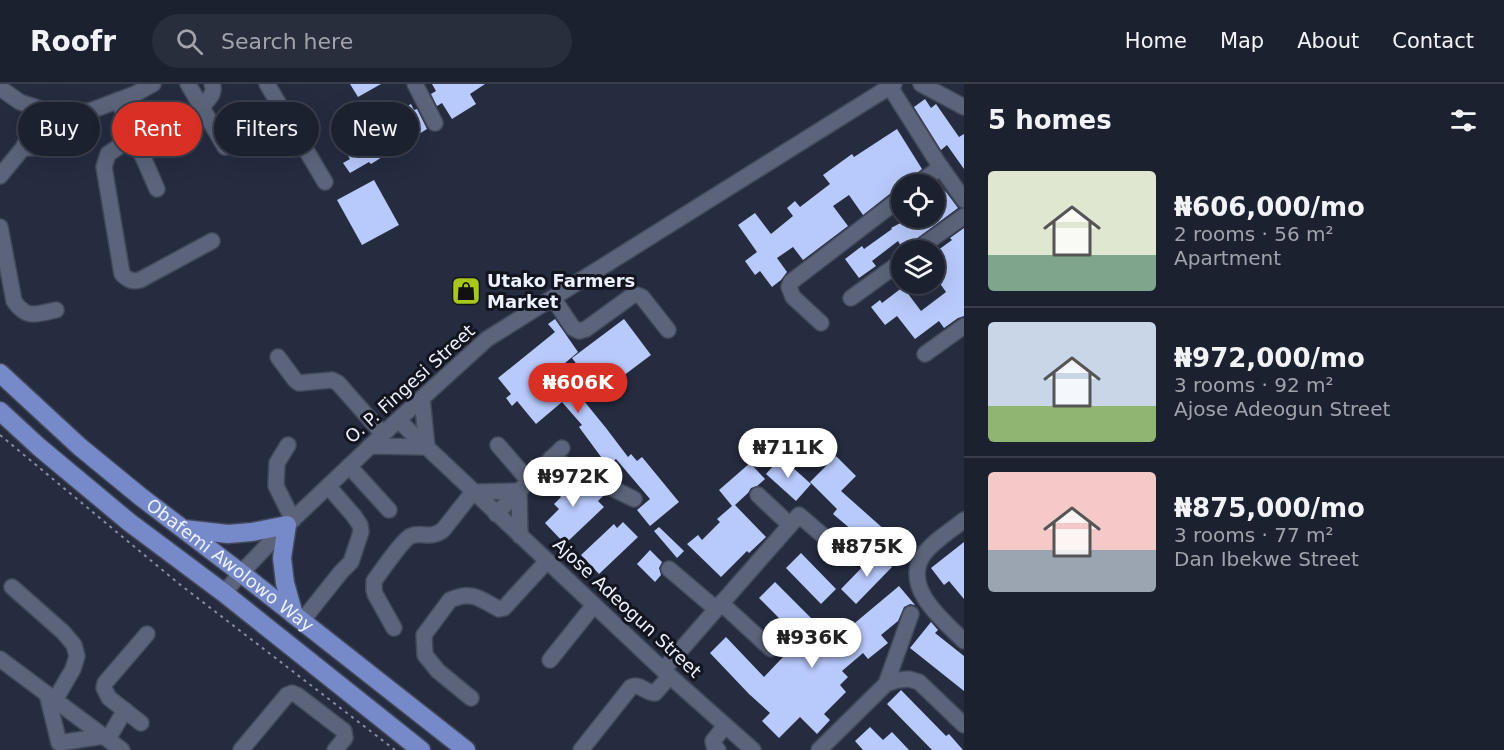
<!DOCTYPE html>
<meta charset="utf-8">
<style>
body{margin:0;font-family:"DejaVu Sans",sans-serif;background:#292e3c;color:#f1f3f6;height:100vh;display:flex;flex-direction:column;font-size:22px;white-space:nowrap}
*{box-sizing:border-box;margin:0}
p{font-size:20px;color:#a0a3ab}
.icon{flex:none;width:33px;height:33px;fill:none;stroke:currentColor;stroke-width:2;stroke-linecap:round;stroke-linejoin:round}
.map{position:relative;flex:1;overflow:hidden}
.sheet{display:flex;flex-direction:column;background:#1c2130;width:540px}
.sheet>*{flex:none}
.guide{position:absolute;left:18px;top:18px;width:570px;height:54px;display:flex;gap:12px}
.fabs{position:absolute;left:891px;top:90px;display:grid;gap:12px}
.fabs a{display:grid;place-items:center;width:54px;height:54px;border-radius:50%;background:#1c2130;box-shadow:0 6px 24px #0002,0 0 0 2px #3a3e4c;font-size:30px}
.price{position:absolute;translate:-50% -51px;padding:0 14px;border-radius:21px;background:#fff;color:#222;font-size:20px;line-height:39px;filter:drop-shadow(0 2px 3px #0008)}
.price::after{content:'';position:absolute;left:50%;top:36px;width:18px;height:14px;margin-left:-9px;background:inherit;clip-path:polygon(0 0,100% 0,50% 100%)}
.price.active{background:#d93025;color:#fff}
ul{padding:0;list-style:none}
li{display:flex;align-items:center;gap:18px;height:150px;padding:0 24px}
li+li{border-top:2px solid #3a3e4c}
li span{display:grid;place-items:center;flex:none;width:168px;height:120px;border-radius:6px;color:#555}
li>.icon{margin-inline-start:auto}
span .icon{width:72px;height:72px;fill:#fffc;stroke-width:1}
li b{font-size:26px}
h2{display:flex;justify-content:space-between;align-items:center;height:72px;padding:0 24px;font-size:26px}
.tag{padding:0 21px;border-radius:27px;background:#1c2130;box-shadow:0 6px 24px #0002,0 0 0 2px #3a3e4c;font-size:21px;line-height:54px}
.tag.active{background:#d93025;color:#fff}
header{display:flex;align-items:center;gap:36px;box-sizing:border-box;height:84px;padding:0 30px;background:#1c2130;border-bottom:2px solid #3a3e4c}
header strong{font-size:28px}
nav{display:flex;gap:33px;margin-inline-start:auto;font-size:21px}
.search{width:420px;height:54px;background:#292e3c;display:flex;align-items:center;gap:15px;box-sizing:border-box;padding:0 21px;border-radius:33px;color:#a0a3ab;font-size:22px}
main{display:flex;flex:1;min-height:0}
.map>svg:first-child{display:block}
.building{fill:#b8c9fb}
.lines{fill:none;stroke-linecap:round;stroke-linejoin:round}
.minor-casing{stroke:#43495a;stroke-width:18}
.major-casing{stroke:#43495a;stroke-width:21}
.path{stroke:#888e9f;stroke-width:2;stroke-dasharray:3 4.5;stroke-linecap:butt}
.minor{stroke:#5c647b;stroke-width:15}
.major{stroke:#7689c8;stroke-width:18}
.labels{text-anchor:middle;stroke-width:6;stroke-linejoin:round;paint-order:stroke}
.poi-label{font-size:18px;font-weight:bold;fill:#ecf1ff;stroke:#12151e;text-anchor:start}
.street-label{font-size:18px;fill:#ecf1ff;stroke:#12151e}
</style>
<header>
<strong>Roofr</strong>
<div class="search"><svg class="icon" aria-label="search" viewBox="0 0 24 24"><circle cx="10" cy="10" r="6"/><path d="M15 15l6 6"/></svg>Search here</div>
<nav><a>Home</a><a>Map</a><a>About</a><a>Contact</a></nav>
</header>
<main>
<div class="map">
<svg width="964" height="666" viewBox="0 0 964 666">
<rect width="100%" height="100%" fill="#252c40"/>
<g class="building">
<polygon points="350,0 381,0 358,13"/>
<polygon points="432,0 485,0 470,10 476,20 452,35 442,19 437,22 431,10 436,7"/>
<polygon points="925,15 931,24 936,20 959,53 964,50 964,85 947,61 941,66 914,23"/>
<polygon points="411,20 414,26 417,25 427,45 371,80 369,78 350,89 343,79 350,75 337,53 358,41 360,44 383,30 386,35"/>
<polygon points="897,45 922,85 912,93 908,100 902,100 902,103 896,105 863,131 849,111 833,122 848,142 803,176 793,163 777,174 787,188 781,196 772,203 760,187 755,191 745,177 757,168 738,141 755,129 771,150 793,132 787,124 795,117 800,123 830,100 823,91 852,70 854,73"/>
<polygon points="374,96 399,141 362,161 337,116"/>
<polygon points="943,104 958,124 908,161 902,164 898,157 872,177 876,182 859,194 845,175 862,162 864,165 892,145 891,144 910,134 934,134 934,110"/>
<polygon points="964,144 964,232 958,234 944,244 939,237 915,255 897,232 885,241 871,223 880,216 882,219 903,203 921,227 946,208 934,191 934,169 952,156 950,154"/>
<polygon points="555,235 578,268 558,285 606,344 628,373 631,370 637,377 642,373 679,418 650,442 637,426 650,415 616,375 607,381 579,343 582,341 562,318 536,340 517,317 512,322 506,314 511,310 498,294 555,248 548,240"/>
<polygon points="624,235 651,271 599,310 572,274"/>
<polygon points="836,372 856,392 841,407 886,447 872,463 833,430 837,425 810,398"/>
<polygon points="781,373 811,400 796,417 766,390"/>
<polygon points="750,379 765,395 757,402 751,404 748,409 735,421 766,453 749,469 747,467 721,493 687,460 698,451 702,456 720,438 717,435 732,422 719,406"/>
<polygon points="562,391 572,402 577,398 604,411 598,417 604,423 565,460 545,439 559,425 554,420 561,413 550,402"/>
<polygon points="623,438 638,453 599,490 581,471 614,440 617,444"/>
<polygon points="659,443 684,467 677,474 654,447"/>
<polygon points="964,458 964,515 949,497 944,501 931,484"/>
<polygon points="650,466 662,478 659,484 661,491 655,498 637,480"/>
<polygon points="877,468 892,483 856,520 841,505"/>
<polygon points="801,469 836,505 821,520 786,484"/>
<polygon points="775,498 811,534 795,550 759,514"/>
<polygon points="899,502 915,521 910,520 904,523 898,537 881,551 888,559 868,575 863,569 842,587 848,593 840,601 846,608 824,630 830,636 817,650 800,633 779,654 762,637 770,629 749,610 710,569 726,553 764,593 802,553 819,569"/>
<polygon points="931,538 938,546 935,549 964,572 964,607 910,564"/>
<polygon points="901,606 946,652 949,650 963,666 932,666 887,620"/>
<polygon points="870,643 883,656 892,648 909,666 863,666 855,657"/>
</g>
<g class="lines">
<g class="minor-casing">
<g id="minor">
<polyline points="188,0 225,63"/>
<polyline points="267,0 325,98"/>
<polyline points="415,0 435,39"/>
<polyline points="921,0 964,23"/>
<polyline points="890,3 938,79 964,116"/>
<polyline points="0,4 20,18 41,25 67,28 90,27 135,10 153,0"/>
<polyline points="118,16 157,105"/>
<path d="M202 23C208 15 216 10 212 0"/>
<path d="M134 52 108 70 104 83 122 190C128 196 132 198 140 196L212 157"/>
<polyline points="23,64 66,63"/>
<polyline points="0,92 23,64 41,25"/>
<polyline points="918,100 941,83"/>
<path d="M0 143 14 217C27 236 36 230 56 226"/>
<polyline points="916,166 964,132"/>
<polyline points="553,214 573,244 579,247 586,245 633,211 637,211 642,213 668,246"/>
<polyline points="851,214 902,177"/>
<polyline points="821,239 793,213 789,203 791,198 902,113"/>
<polyline points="925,270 964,242"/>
<polyline points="278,273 295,296 299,299 332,296 338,299 383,350"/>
<polyline points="398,336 663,586 753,666"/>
<polyline points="288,361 277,379 276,402 293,436"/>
<polyline points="498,361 529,397"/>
<polyline points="370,362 427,363 422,314"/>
<polyline points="551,374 634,415"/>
<polyline points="349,382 389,426"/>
<polyline points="758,411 790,441"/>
<polyline points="496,430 562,364"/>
<path d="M964 436C952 446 930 459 922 473 903 505 944 537 964 557"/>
<polyline points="669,485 716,525"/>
<polyline points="12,503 63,548 74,561 77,572 73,585 55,616"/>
<polyline points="224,509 241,489 287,441 398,336 487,255 894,0"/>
<polyline points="721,519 771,565"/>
<polyline points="302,537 341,488 351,478 361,448 360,441 354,432 328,402"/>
<path d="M394 544 375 510 374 506V497C380 489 403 455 411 452 421 447 430 456 443 446L473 408 519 407 520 452"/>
<polyline points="0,575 122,666"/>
<polyline points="550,576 594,521"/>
<polyline points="663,586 799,431 849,474"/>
<polyline points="886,600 911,530"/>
<polyline points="47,610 59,659 104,652"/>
<path d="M471 614 438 587 425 571 424 551 450 516C472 506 480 515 499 525L504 524 547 477"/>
<polyline points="141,639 109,614 104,604 105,599 147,550"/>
<polyline points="108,655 125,626"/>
<polyline points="241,666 287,611 292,609 297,611 344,647 345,654 335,666"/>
<path d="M581 666 631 603C641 599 645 609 655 609L670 592"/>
<polyline points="718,666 714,662 713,657 725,642"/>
<polyline points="819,666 886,600 898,596 909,595 919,598 964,641"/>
</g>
</g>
<g class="major-casing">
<g id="major">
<path id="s1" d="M0 289 80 363 141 413 241 489 466 666"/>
<polyline points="0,327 39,363 129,438 224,509 421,666"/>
<polyline points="184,445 228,450 252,448 287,441 282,474 285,499 294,531"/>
</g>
</g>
<polyline class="path" points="0,351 178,499 395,666"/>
<use href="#minor" class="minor"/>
<use href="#major" class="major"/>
</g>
<defs>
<g id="shop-square" transform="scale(1.5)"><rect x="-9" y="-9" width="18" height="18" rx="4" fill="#a8c71c" stroke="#12151e"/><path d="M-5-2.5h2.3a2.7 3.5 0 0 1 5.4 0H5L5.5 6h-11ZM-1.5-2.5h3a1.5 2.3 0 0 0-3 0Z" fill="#111"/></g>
</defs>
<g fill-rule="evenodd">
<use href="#shop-square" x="466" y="207"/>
</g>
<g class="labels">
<g class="poi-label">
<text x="487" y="203">Utako Farmers<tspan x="487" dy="21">Market</tspan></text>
</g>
<g class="street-label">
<text transform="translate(410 300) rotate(-42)" y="6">O. P. Fingesi Street</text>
<text dy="6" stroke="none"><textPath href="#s1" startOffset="300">Obafemi Awolowo Way</textPath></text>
<text transform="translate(627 524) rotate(43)" y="6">Ajose Adeogun Street</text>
</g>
</g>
</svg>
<div class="fabs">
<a><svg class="icon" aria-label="locate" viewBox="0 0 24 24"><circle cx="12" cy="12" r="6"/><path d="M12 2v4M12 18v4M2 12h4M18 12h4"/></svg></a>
<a><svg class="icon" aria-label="layers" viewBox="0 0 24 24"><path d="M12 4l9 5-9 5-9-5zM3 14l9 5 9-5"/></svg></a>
</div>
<b class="price active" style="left:578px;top:330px">₦606K</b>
<b class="price" style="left:788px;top:395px">₦711K</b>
<b class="price" style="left:573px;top:424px">₦972K</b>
<b class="price" style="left:867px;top:494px">₦875K</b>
<b class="price" style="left:812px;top:585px">₦936K</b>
<div class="guide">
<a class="tag">Buy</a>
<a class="tag active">Rent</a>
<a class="tag">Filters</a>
<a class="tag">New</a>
</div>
</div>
<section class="sheet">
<h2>5 homes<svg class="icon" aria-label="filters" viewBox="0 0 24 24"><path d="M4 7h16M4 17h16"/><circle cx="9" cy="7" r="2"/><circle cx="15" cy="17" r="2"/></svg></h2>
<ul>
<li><span style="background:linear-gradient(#dfe7d0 70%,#7fa58c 0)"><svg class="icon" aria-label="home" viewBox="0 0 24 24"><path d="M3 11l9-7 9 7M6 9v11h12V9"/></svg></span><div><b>₦606,000/mo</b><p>2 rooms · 56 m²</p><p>Apartment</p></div></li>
<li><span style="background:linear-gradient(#c9d6e8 70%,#8fb573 0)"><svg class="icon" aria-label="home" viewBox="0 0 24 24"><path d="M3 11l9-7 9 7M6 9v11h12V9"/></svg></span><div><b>₦972,000/mo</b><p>3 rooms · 92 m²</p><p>Ajose Adeogun Street</p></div></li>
<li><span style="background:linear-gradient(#f6c9c9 65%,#9aa5b1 0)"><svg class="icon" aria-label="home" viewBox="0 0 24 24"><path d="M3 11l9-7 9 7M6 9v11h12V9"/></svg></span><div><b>₦875,000/mo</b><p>3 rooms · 77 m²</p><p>Dan Ibekwe Street</p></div></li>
</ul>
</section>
</main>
